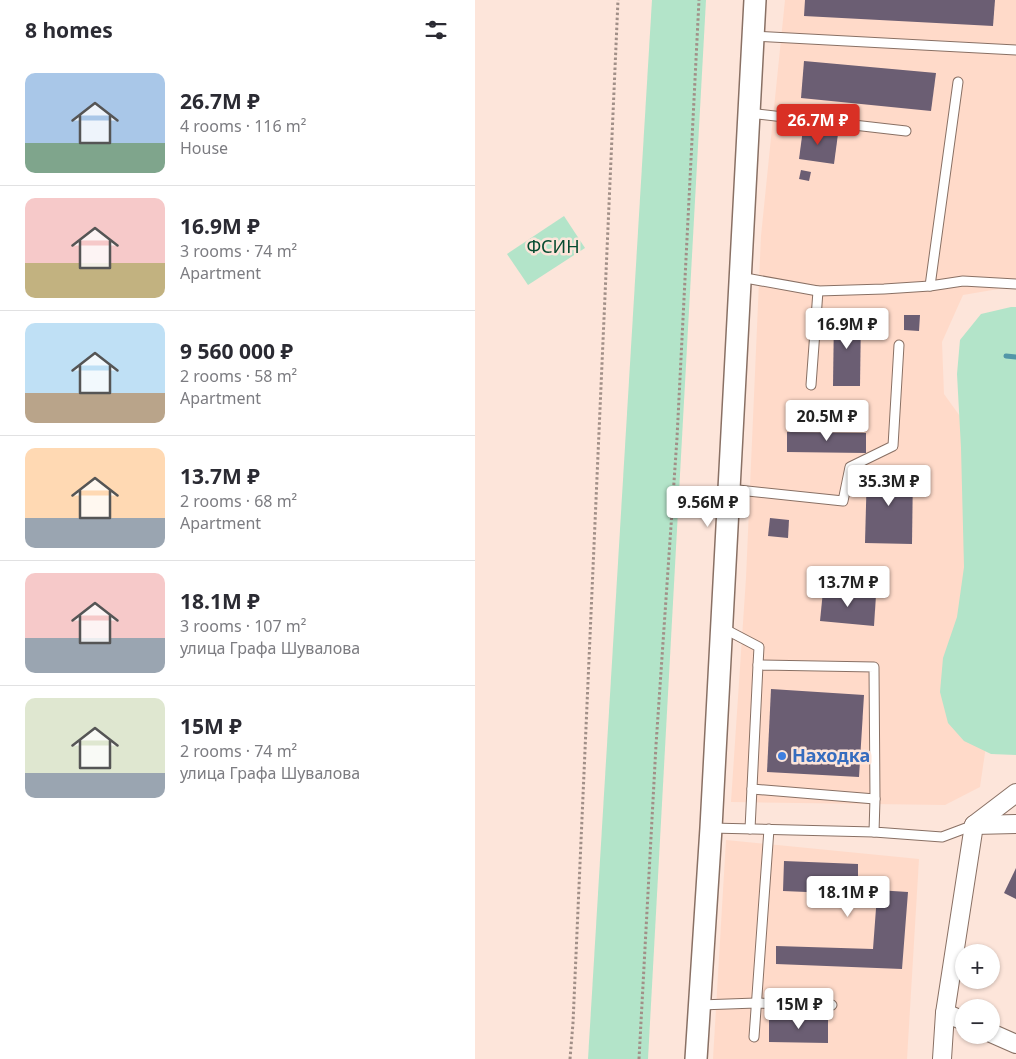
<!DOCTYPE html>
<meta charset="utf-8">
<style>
body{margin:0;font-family:"Noto Sans",sans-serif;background:#f7f7f7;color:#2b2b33;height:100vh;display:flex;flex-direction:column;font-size:19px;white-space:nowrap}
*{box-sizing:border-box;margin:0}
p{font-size:16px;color:#7c7c81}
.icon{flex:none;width:28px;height:28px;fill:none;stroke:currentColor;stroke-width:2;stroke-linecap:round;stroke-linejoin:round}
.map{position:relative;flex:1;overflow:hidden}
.details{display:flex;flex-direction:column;background:#fff;width:475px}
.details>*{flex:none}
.buttons{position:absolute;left:480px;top:944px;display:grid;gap:10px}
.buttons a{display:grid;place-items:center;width:45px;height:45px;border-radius:50%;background:#fff;box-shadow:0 1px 4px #0004;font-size:25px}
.price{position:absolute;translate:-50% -42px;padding:0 11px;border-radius:5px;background:#fff;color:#222;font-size:16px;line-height:32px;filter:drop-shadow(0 1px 2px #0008)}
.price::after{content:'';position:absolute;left:50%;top:30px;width:15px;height:11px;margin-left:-8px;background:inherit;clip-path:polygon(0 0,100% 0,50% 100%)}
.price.selected{background:#d93025;color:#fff}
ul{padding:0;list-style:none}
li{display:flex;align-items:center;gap:15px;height:125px;padding:0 25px}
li+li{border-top:1px solid #e1e1e2}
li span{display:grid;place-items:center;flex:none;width:140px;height:100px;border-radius:10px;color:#555}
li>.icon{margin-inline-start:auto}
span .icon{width:60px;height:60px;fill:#fffc;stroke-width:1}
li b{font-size:21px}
h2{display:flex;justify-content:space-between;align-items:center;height:60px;padding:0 25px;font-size:21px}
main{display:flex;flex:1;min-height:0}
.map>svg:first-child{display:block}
.built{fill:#ffdac9}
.green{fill:#b3e4c9}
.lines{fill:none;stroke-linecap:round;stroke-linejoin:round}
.stream{stroke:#5297a8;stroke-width:5}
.building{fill:#6b5e73}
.service-casing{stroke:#897064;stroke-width:11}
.minor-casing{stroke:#897064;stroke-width:20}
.tertiary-casing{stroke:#897064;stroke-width:24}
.path{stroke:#a18f87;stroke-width:3;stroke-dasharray:2.5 2.5;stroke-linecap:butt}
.service{stroke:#fff;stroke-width:9}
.minor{stroke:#fff;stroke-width:18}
.tertiary{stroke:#fff;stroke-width:21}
.shop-dot{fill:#3f7fe0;stroke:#fde5da;stroke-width:2}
.labels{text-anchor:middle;stroke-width:5;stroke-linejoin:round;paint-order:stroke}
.park-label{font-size:18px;fill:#074c31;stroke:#fde5da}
.shop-label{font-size:18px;font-weight:bold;fill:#366cbe;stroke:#fde5da;text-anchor:start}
</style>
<main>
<section class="details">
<h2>8 homes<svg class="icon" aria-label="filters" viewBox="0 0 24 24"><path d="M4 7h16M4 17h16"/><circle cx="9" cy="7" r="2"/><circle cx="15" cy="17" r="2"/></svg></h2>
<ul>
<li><span style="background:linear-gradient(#a9c7e8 70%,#7fa58c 0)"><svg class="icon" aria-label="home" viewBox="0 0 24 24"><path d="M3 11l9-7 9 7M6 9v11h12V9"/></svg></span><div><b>26.7M ₽</b><p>4 rooms · 116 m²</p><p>House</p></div></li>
<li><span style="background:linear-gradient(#f6c9c9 65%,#c2b280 0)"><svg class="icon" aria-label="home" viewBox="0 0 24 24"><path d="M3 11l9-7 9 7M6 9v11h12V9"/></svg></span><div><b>16.9M ₽</b><p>3 rooms · 74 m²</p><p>Apartment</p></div></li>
<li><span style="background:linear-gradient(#bfe0f5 70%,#b9a48a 0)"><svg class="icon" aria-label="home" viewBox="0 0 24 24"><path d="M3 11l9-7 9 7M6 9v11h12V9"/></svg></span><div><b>9 560 000 ₽</b><p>2 rooms · 58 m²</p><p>Apartment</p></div></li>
<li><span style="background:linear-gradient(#ffd9b3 70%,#9aa5b1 0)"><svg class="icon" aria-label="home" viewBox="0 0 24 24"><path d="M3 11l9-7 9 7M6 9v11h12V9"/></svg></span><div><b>13.7M ₽</b><p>2 rooms · 68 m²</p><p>Apartment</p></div></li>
<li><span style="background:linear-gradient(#f6c9c9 65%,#9aa5b1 0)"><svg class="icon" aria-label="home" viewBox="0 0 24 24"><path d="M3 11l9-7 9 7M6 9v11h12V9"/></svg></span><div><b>18.1M ₽</b><p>3 rooms · 107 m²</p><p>улица Графа Шувалова</p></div></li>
<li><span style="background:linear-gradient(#dfe7d0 75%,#9aa5b1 0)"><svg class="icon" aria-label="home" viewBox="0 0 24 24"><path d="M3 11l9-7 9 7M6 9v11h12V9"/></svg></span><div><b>15M ₽</b><p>2 rooms · 74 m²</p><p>улица Графа Шувалова</p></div></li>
</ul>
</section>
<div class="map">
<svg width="541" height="1059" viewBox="0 0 541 1059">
<rect width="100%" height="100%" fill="#fde5da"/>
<g class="built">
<polygon points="310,0 541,0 541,286 488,295 467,342 469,394 541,494 537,567 505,787 470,805 256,802 271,578 286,236"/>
<polygon points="251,840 444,859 432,1059 238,1059"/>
</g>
<g class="green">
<polygon points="177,0 231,0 173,1059 113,1059"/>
<polygon points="89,216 110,248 53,285 32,254"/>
<polygon points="536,307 541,307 541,755 516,754 489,741 473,723 465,692 468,658 482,617 489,567 486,448 482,374 485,340 506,314"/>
</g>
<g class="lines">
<polyline class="stream" points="531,356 541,357"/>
</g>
<g class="building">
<polygon points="330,0 520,0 518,26 329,16"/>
<polygon points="329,61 461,73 456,111 326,98"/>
<polygon points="328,129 363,134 359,164 324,159"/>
<polygon points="326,170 336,172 334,181 324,179"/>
<polygon points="359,315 386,315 385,386 358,386"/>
<polygon points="429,315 445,315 444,331 429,330"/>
<polygon points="312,432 391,433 391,453 312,452"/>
<polygon points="392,469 438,470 437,544 390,543"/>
<polygon points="295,518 314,520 313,538 293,536"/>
<polygon points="348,591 401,595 399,626 345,621"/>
<polygon points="296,689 389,695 384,777 292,772"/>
<polygon points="309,861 383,864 383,881 402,882 402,890 433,892 427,969 301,964 301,946 398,949 402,895 308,891"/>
<polygon points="541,868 541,899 529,893"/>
<polygon points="294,1017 353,1017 353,1043 294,1042"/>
</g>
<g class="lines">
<g class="service-casing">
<g id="service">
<polyline points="278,36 541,50"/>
<polyline points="274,113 431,131"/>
<polyline points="265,277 343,291 409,289 455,286 488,281 541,284"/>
<polyline points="455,286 483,82"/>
<polyline points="336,385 343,291"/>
<polyline points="254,489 368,501 375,467 418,446 424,345"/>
<polyline points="246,627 284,647 283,665"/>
<polyline points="277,789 400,799"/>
<polyline points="236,828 399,832"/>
<polyline points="275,829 283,665 399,667 400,799 399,832 467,837 499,825"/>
<polyline points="225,1005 281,1003 357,1005"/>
<polyline points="279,1037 294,829"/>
</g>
</g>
<g class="minor-casing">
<g id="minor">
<polyline points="499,825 541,793"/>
<polyline points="499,825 541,824"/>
<polyline points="470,1013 489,1021"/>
<polyline points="516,1033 541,1044"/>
<polyline points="467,1059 470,1013 499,825"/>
</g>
</g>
<g class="tertiary-casing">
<polyline id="tertiary" points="221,1059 236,828 280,0"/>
</g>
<g class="path">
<polyline points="95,1059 98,1023 143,0"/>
<polyline points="164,1059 181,745 202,438 224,0"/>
</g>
<use href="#service" class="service"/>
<use href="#minor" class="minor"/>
<use href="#tertiary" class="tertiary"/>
</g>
<circle class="shop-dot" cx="307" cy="756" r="5"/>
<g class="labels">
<g class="park-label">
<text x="78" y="253">ФСИН</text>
</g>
<g class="shop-label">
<text x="317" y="762">Находка</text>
</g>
</g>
</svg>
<div class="buttons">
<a>+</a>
<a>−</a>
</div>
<b class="price selected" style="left:343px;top:146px">26.7M ₽</b>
<b class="price" style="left:372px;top:350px">16.9M ₽</b>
<b class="price" style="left:352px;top:442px">20.5M ₽</b>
<b class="price" style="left:414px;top:507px">35.3M ₽</b>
<b class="price" style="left:233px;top:528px">9.56M ₽</b>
<b class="price" style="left:373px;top:608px">13.7M ₽</b>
<b class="price" style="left:373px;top:918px">18.1M ₽</b>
<b class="price" style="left:324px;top:1030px">15M ₽</b>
</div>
</main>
